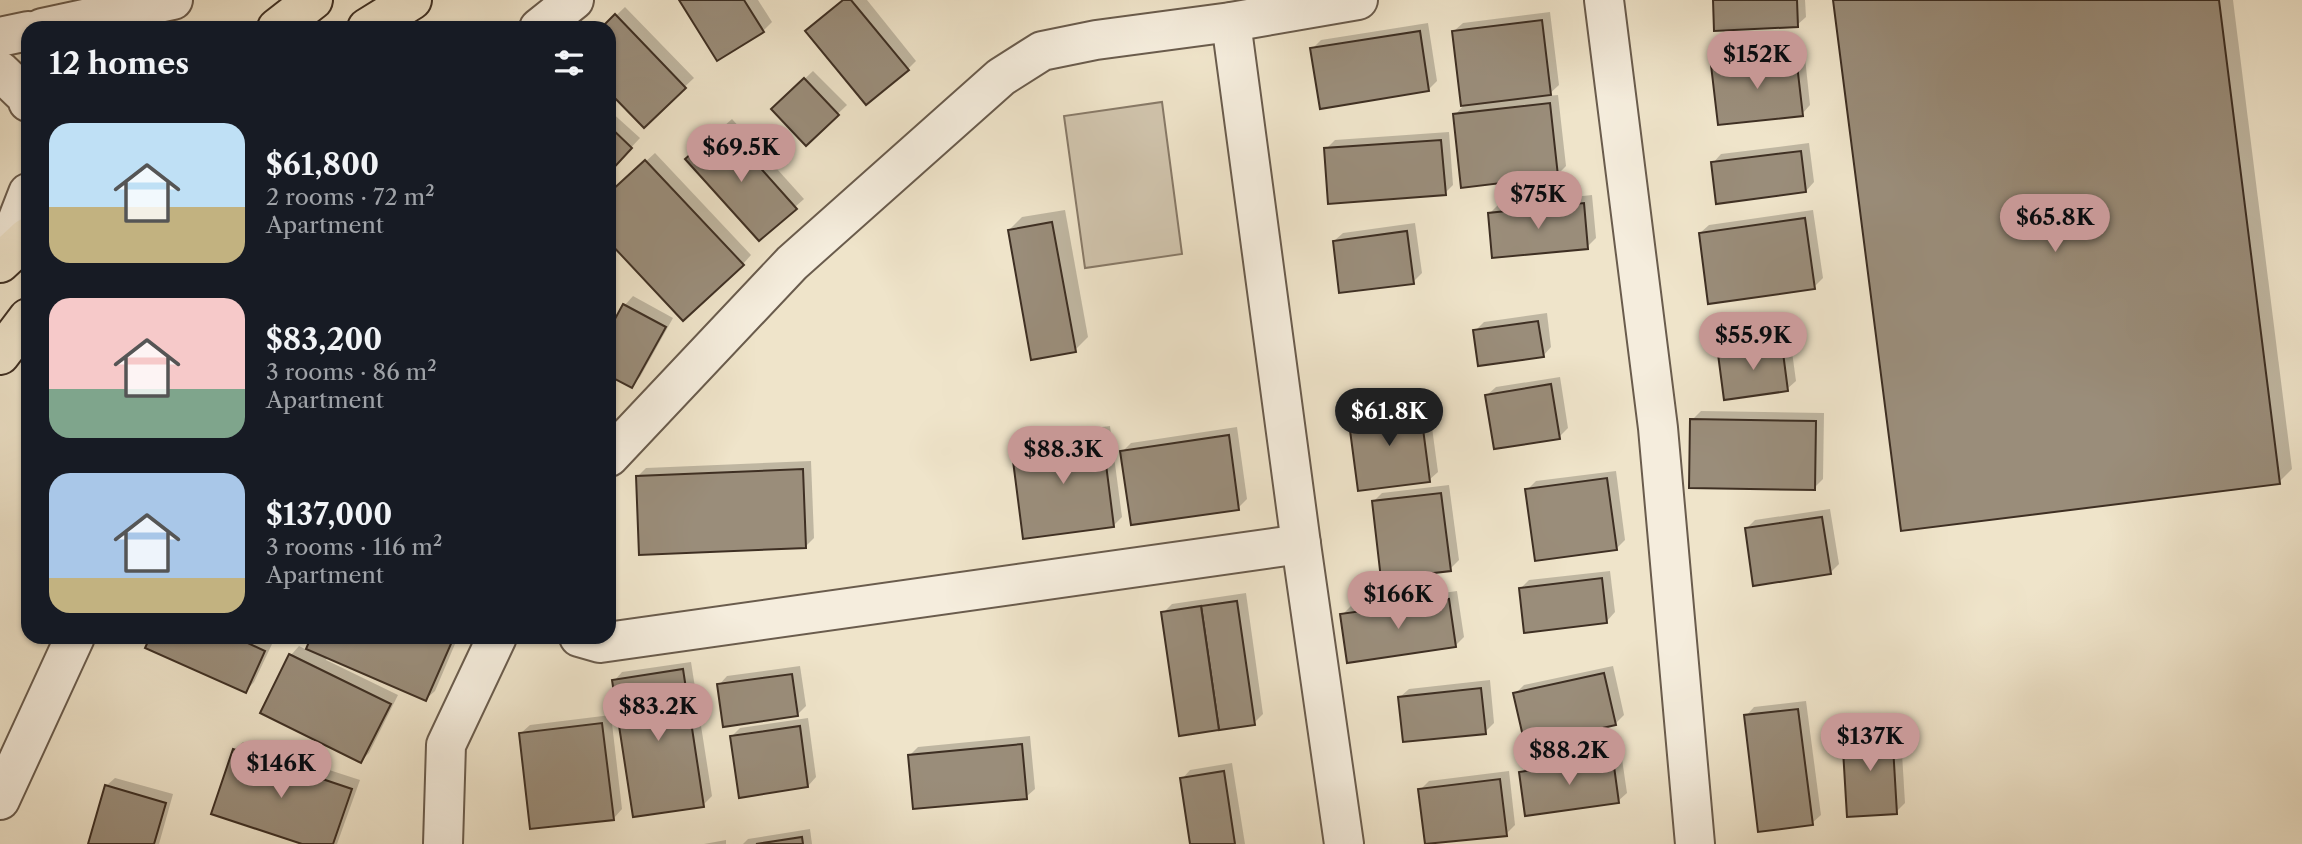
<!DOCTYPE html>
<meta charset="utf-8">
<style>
body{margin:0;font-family:"Libre Caslon Text",serif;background:#242831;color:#f1f3f6;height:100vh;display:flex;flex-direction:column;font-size:26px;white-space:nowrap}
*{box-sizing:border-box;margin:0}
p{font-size:23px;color:#9ea1a6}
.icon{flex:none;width:38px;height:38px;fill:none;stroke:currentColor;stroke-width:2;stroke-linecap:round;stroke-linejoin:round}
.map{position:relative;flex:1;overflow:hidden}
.sheet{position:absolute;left:21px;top:21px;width:595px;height:623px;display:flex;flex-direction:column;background:#171b24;border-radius:21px;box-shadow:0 2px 5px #0004}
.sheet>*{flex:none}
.price{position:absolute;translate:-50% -60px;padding:0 16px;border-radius:24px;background:#c59692;color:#111;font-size:23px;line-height:46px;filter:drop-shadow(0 2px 4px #0008)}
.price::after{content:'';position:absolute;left:50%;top:42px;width:21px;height:16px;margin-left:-10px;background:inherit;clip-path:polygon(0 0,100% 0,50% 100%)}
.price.active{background:#222;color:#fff}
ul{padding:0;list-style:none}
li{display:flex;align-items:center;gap:21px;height:175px;padding:0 28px}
li span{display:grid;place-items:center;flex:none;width:196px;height:140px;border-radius:21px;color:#555}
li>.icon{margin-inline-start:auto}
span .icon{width:84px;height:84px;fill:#fffc;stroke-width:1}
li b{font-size:30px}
h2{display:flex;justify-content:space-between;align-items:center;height:84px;padding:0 28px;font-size:30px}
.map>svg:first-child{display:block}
.green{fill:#d1c5ae;stroke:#887a68;stroke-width:2}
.shadow{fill:#0003}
.building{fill:#9a8d7a;stroke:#3e2f23;stroke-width:2}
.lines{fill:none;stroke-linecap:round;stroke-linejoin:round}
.minor-casing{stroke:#6a5c4d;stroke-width:42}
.major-casing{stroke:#3e2f23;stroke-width:42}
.minor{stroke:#f5eddd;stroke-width:38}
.major{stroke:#efe4ca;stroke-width:38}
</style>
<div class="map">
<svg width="2302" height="844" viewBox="0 0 2302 844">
<rect width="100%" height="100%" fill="#efe4ca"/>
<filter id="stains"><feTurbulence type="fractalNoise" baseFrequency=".00286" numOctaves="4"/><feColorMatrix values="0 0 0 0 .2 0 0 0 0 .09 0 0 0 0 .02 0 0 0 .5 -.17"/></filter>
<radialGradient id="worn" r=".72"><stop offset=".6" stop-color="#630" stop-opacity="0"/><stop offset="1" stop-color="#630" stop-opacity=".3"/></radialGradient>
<polygon class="green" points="1162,102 1182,254 1085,268 1064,116"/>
<g class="shadow">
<polygon points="682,0 758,0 772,22 763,31 718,58"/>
<polygon points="844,0 867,0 916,61 908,69"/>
<polygon points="1715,0 1805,0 1806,17 1797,25"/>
<polygon points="1835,0 2233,0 2292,469 2279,482"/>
<polygon points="625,7 694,78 644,125 609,89 609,28 603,28"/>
<polygon points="1550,12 1559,85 1547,96 1558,95 1566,166 1557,175 1455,115 1463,106 1454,31 1463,23"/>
<polygon points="1428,23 1437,81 1428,90 1312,49 1321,40"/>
<polygon points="1804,48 1810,105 1802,114 1713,66 1722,57"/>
<polygon points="813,71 847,105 806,144 773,109"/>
<polygon points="609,110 640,138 609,171"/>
<polygon points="732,119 804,199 795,207 696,151"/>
<polygon points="1449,132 1453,185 1445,193 1326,149 1335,140"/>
<polygon points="1809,143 1814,182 1806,191 1713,163 1721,154"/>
<polygon points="655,153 751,255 743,264 609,240 609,195"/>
<polygon points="1592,195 1596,238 1587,247 1489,214 1498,205"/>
<polygon points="1065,210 1088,337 1075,350 1009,230 1022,217"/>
<polygon points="1813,210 1823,278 1814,287 1700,233 1709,225"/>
<polygon points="1415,223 1422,273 1413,282 1334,241 1343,233"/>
<polygon points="633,296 673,318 640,377 631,386 609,374 609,333 625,305"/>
<polygon points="1547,313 1551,347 1543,356 1475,331 1484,322"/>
<polygon points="1790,337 1796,381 1787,389 1720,354 1728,345"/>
<polygon points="1560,377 1568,428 1559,437 1487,395 1496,387"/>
<polygon points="1428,398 1438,472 1429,480 1350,416 1359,407"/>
<polygon points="1701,411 1824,413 1823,479 1814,488 1692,420"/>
<polygon points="1110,426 1122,517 1113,526 1013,446 1022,437"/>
<polygon points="1237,427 1247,499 1238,508 1122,452 1131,443"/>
<polygon points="811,461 814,538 805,547 637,477 646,468"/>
<polygon points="1616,471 1625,540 1616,549 1527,490 1536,481"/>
<polygon points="1449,485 1459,560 1450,569 1373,502 1382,493"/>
<polygon points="1830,509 1839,564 1830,573 1746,529 1755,520"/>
<polygon points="1610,571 1615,612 1607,621 1521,588 1529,580"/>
<polygon points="1457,591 1464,637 1455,646 1342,615 1351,606"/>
<polygon points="1246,593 1263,714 1254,723 1163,613 1172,604"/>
<polygon points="152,637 262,637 273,642 254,682 246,691"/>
<polygon points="313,637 458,637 435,691 426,699 328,657 326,660 398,695 369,753 361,761 291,655 299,646 307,650"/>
<polygon points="691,662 712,796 703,805 614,681 622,672"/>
<polygon points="800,666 806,706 797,715 719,685 727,676"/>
<polygon points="1613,666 1624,715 1615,724 1515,694 1524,685"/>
<polygon points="1490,680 1494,723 1485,732 1400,697 1409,689"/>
<polygon points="1806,701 1821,815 1812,823 1746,716 1754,707"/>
<polygon points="611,715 622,809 614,818 521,733 530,725"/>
<polygon points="808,718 816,777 808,786 732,736 740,728"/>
<polygon points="1900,721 1905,803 1896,812 1844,734 1852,725"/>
<polygon points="1030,736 1035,789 1026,797 910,755 918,747"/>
<polygon points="243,742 360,780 337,844 307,844 234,750"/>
<polygon points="1621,752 1627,793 1618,801 1521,773 1529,764"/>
<polygon points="1232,763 1245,844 1192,844 1182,779 1190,770"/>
<polygon points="1509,771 1515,825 1506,834 1420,790 1429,781"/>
<polygon points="115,778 173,794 159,844 89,844 106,786"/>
<polygon points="810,829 812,844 743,844 748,839"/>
<polygon points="726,840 726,844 704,844"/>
</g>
<g class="building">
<polygon points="679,0 744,0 764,32 717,61"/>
<polygon points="843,0 851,0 909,70 866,105 805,31"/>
<polygon points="1713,0 1797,0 1798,27 1714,31"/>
<polygon points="1833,0 2219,0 2280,484 1901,531"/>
<polygon points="615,14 686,88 644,128 609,92 609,28 601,28"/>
<polygon points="1542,20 1551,95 1461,106 1452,31"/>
<polygon points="1420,31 1429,91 1320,109 1310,48"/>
<polygon points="1796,56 1803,116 1718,125 1711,65"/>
<polygon points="804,78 839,115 806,146 771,109"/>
<polygon points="1550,103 1558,176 1461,188 1453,114"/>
<polygon points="609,126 632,148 609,173"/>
<polygon points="723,126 797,209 759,241 685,159"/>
<polygon points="1441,140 1446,195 1328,204 1324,148"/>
<polygon points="1801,151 1806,192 1716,204 1711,162"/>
<polygon points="645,160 744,265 683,321 609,242 609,193"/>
<polygon points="1584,203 1588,249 1492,258 1488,213"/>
<polygon points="1805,218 1815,289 1708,304 1699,233"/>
<polygon points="1052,222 1076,352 1031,360 1008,230"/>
<polygon points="1407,231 1414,284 1339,293 1333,241"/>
<polygon points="623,304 666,327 632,388 609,376 609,330"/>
<polygon points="1538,321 1544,357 1478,366 1473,330"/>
<polygon points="1782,345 1788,391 1724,400 1718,354"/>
<polygon points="1551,384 1560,439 1494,449 1485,395"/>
<polygon points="1420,406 1430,482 1358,491 1348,415"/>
<polygon points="1690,419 1816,421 1815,490 1689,488"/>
<polygon points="1102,433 1114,527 1023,539 1011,445"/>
<polygon points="1229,435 1239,510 1131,525 1120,451"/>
<polygon points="803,469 806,548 639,555 636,476"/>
<polygon points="1607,478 1617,550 1535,561 1525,489"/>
<polygon points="1441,493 1451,571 1381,579 1372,501"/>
<polygon points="1822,517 1831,574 1753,586 1745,528"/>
<polygon points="1602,578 1607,623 1524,633 1519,588"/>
<polygon points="1449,599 1456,647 1347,663 1340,614"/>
<polygon points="1237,601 1255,725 1219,730 1201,606"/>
<polygon points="1201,606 1219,730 1179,736 1161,612"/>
<polygon points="150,637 235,637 265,651 246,693 145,648"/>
<polygon points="311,637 454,637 426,701 306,649"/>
<polygon points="289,654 391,704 361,763 260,713"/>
<polygon points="683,669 704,807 633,817 612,680"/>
<polygon points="1604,673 1616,725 1525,745 1513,693"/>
<polygon points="792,674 798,716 723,727 717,684"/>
<polygon points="1481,688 1486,734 1403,742 1398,697"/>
<polygon points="1798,709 1813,825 1758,832 1744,715"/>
<polygon points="602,723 614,820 530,829 519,733"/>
<polygon points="800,726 808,787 739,798 730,736"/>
<polygon points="1892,729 1897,814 1847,817 1842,733"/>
<polygon points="1022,744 1027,799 913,809 908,755"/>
<polygon points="233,749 352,789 333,844 302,844 211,814"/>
<polygon points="1613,759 1619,803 1525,816 1519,772"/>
<polygon points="1224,771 1235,844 1190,844 1180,778"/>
<polygon points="1500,779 1507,836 1425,844 1418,789"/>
<polygon points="105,785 166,803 154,844 88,844"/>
<polygon points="802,837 803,844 756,844"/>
</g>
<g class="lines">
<g class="minor-casing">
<g id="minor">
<polyline points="1604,0 1658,428 1695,844"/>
<polyline points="1231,22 1301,544 1344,844"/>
<polyline points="42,28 173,0"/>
<polyline points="539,28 574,0"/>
<polyline points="0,37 28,31"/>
<polyline points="0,71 27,97 28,102"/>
<polyline points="2,260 28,193"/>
<polyline points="609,457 792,263 1001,77 1042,51 1096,40 1231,22 1358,0"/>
<polyline points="579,637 600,643 1301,544"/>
<polyline points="0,800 75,637"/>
<polyline points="443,844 446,745 497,637"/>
</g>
</g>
<g class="major-casing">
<g id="major">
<polyline points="277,28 313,0"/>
<polyline points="367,28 412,0"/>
<polyline points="0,263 28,237"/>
<polyline points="0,355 28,318"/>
</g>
</g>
<use href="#minor" class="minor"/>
<use href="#major" class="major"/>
</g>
<rect width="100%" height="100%" filter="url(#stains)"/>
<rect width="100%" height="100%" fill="url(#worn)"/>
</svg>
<b class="price" style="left:1757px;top:91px">$152K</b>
<b class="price" style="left:741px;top:184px">$69.5K</b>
<b class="price" style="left:1538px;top:231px">$75K</b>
<b class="price" style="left:2055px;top:254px">$65.8K</b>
<b class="price" style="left:1753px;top:372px">$55.9K</b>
<b class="price active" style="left:1389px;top:448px">$61.8K</b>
<b class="price" style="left:1063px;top:486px">$88.3K</b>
<b class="price" style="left:1398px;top:631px">$166K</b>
<b class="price" style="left:658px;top:743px">$83.2K</b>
<b class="price" style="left:1870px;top:773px">$137K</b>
<b class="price" style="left:1569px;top:787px">$88.2K</b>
<b class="price" style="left:281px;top:800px">$146K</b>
<section class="sheet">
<h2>12 homes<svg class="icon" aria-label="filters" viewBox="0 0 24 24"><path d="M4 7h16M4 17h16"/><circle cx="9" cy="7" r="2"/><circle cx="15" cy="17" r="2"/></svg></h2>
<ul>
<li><span style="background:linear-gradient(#bfe0f5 60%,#c2b280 0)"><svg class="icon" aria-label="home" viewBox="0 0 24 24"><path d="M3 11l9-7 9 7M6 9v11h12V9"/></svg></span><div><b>$61,800</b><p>2 rooms · 72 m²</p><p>Apartment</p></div></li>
<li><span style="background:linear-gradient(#f6c9c9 65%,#7fa58c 0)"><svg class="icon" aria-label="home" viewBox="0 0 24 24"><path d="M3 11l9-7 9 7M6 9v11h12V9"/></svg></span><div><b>$83,200</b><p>3 rooms · 86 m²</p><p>Apartment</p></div></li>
<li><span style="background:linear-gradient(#a9c7e8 75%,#c2b280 0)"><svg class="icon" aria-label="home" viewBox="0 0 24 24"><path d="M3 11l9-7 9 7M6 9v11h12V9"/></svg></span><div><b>$137,000</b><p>3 rooms · 116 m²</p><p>Apartment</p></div></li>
</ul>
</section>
</div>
